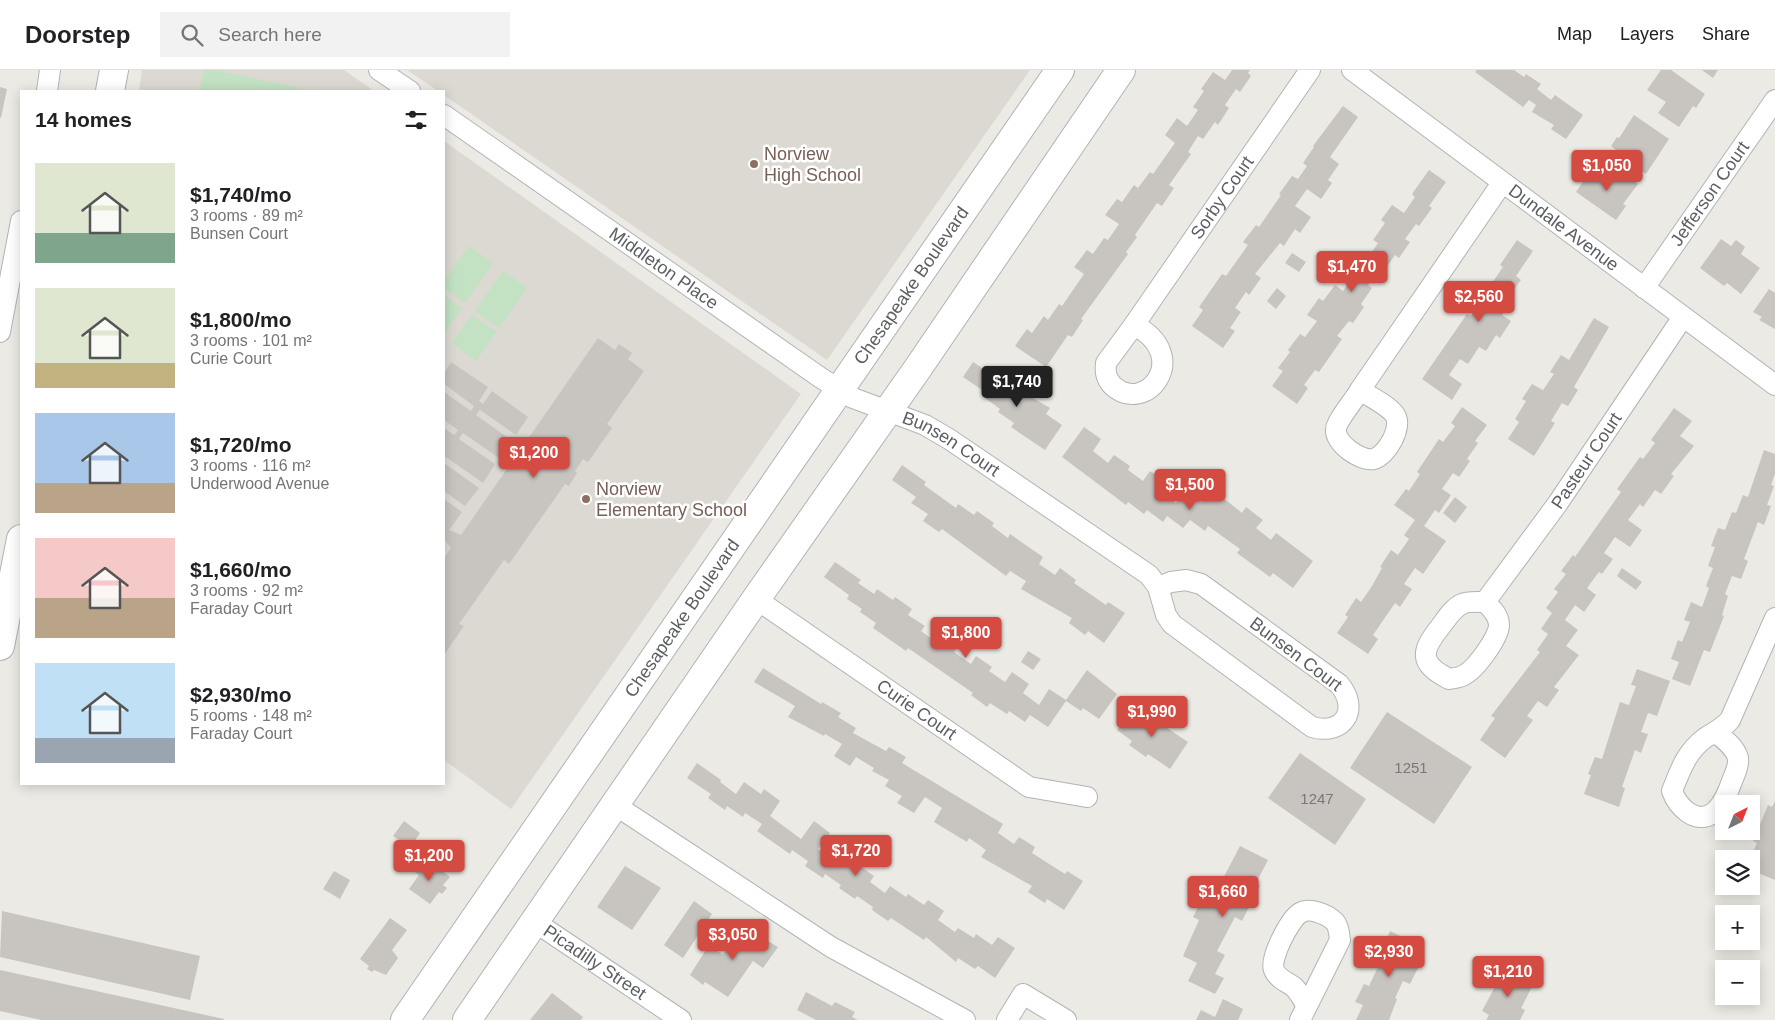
<!DOCTYPE html>
<meta charset="utf-8">
<style>
body{margin:0;font-family:Helvetica,sans-serif;background:#f2f2f2;color:#202124;height:100vh;display:flex;flex-direction:column;font-size:19px;white-space:nowrap}
*{box-sizing:border-box;margin:0}
p{font-size:16px;color:#757577}
.icon{flex:none;width:28px;height:28px;fill:none;stroke:currentColor;stroke-width:2;stroke-linecap:round;stroke-linejoin:round}
.map{position:relative;flex:1;overflow:hidden}
.side{position:absolute;left:20px;top:20px;width:425px;height:695px;display:flex;flex-direction:column;background:#fff;border-radius:0px;box-shadow:0 2px 12px #0003}
.side>*{flex:none}
.needle{width:32px;rotate:42deg}
.fabs{position:absolute;left:1715px;top:725px;display:grid;gap:10px}
.fabs a{display:grid;place-items:center;width:45px;height:45px;border-radius:0px;background:#fff;box-shadow:0 2px 12px #0003;font-size:25px}
.price{position:absolute;translate:-50% -42px;padding:0 11px;border-radius:5px;background:#d44b42;color:#fff;font-size:16px;line-height:32px;filter:drop-shadow(0 1px 2px #0008)}
.price::after{content:'';position:absolute;left:50%;top:30px;width:15px;height:11px;margin-left:-8px;background:inherit;clip-path:polygon(0 0,100% 0,50% 100%)}
.price.active{background:#222;color:#fff}
ul{padding:0;list-style:none}
li{display:flex;align-items:center;gap:15px;height:125px;padding:0 15px}
li span{display:grid;place-items:center;flex:none;width:140px;height:100px;border-radius:0px;color:#555}
li>.icon{margin-inline-start:auto}
span .icon{width:60px;height:60px;fill:#fffc;stroke-width:1}
li b{font-size:21px}
h2{display:flex;justify-content:space-between;align-items:center;height:60px;padding:0 15px;font-size:21px}
header{display:flex;align-items:center;gap:30px;box-sizing:border-box;height:70px;padding:0 25px;background:#fff;border-bottom:1px solid #e0e0e0}
header strong{font-size:24px}
nav{display:flex;gap:28px;margin-inline-start:auto;font-size:18px}
.search{width:350px;height:45px;background:#f2f2f2;display:flex;align-items:center;gap:12px;box-sizing:border-box;padding:0 18px;border-radius:0px;color:#757577;font-size:19px}
.map>svg:first-child{display:block}
.education{fill:#dcd9d2}
.green{fill:#c3e1c3}
.building{fill:#c8c5c0}
.lines{fill:none;stroke-linecap:round;stroke-linejoin:round}
.minor-casing{stroke:#b1b4b7;stroke-width:22}
.secondary-casing{stroke:#b0b3b7;stroke-width:30}
.minor{stroke:#fff;stroke-width:20}
.secondary{stroke:#fff;stroke-width:28}
.education-dot{fill:#8d6e63;stroke:#fff;stroke-width:2}
.labels{text-anchor:middle;stroke-width:5;stroke-linejoin:round;paint-order:stroke}
.number-label{font-size:15px;fill:#77787a}
.education-label{font-size:18px;fill:#785e54;stroke:#fff;text-anchor:start}
.street-label{font-size:18px;fill:#5c5f62;stroke:#fff}
</style>
<header>
<strong>Doorstep</strong>
<div class="search"><svg class="icon" aria-label="search" viewBox="0 0 24 24"><circle cx="10" cy="10" r="6"/><path d="M15 15l6 6"/></svg>Search here</div>
<nav><a>Map</a><a>Layers</a><a>Share</a></nav>
</header>
<div class="map">
<svg width="1775" height="950" viewBox="0 0 1775 950">
<rect width="100%" height="100%" fill="#eceae4"/>
<g class="education">
<polygon points="142,0 344,0 374,21 139,21"/>
<polygon points="407,0 1030,0 827,290 444,25 444,21 438,21"/>
<polygon points="444,71 801,324 511,739 444,690"/>
</g>
<g class="green">
<polygon points="204,0 213,0 313,21 199,21"/>
<polygon points="469,176 493,193 465,233 444,218 444,211"/>
<polygon points="503,201 527,218 499,258 475,241"/>
<polygon points="444,225 462,238 444,264"/>
<polygon points="472,245 496,262 476,291 452,273"/>
</g>
<g class="building">
<polygon points="1232,0 1250,0 1248,3 1251,6 1240,22 1236,19 1225,35 1229,38 1218,55 1215,52 1203,69 1198,66 1188,82 1191,84 1169,115 1174,118 1162,136 1157,133 1135,165 1137,167 1126,182 1128,184 1081,249 1083,250 1072,267 1068,265 1046,297 1015,276 1027,259 1032,263 1044,246 1048,250 1059,234 1062,236 1084,204 1074,197 1087,180 1093,184 1104,168 1108,170 1119,154 1105,145 1117,129 1122,132 1134,115 1138,118 1150,102 1153,104 1175,73 1165,65 1177,48 1187,56 1198,40 1193,37 1204,21 1201,19 1213,2 1225,10"/>
<polygon points="1477,0 1514,0 1524,7 1526,4 1541,14 1537,19 1551,30 1555,25 1583,45 1566,69 1551,59 1554,55 1532,42 1536,35 1529,30 1523,37 1475,2"/>
<polygon points="1661,0 1671,0 1705,24 1696,38 1693,36 1679,57 1658,43 1666,32 1647,20"/>
<polygon points="1702,0 1718,0 1713,8"/>
<polygon points="0,17 7,19 1,48 0,47"/>
<polygon points="1343,36 1358,47 1330,87 1339,94 1328,110 1332,113 1321,129 1307,119 1295,136 1311,147 1300,163 1295,159 1284,176 1280,173 1255,204 1261,208 1249,225 1246,222 1235,238 1241,242 1230,258 1235,261 1223,278 1192,256 1203,240 1199,237 1222,204 1226,206 1248,175 1243,172 1256,155 1259,157 1281,125 1279,124 1292,106 1298,109 1307,96 1303,93 1314,77 1313,76"/>
<polygon points="1634,45 1669,69 1646,104 1611,76 1617,67 1619,68"/>
<polygon points="1592,98 1611,111 1619,100 1638,114 1623,134 1626,136 1616,150 1576,122"/>
<polygon points="1429,100 1446,112 1429,136 1432,138 1419,156 1416,154 1405,169 1410,172 1399,188 1395,185 1383,202 1379,199 1368,215 1372,218 1361,234 1364,237 1353,253 1349,251 1337,266 1342,269 1319,302 1315,300 1304,315 1308,318 1297,334 1272,316 1283,301 1278,298 1290,282 1288,280 1300,264 1305,267 1317,251 1307,245 1319,228 1323,231 1335,215 1343,221 1354,205 1344,198 1356,181 1367,189 1378,173 1373,170 1385,153 1381,150 1392,135 1404,143 1415,127 1412,124"/>
<polygon points="1721,169 1731,176 1736,170 1745,177 1741,184 1760,198 1741,224 1727,213 1724,216 1700,198"/>
<polygon points="1517,170 1533,181 1516,206 1521,210 1509,226 1513,228 1502,245 1511,251 1500,268 1496,265 1486,281 1479,277 1468,294 1460,289 1449,305 1462,314 1452,330 1422,309 1467,244 1471,246 1481,230 1477,228 1488,211 1492,213 1503,197 1500,195"/>
<polygon points="1292,183 1306,192 1299,202 1285,193"/>
<polygon points="1277,218 1286,226 1276,239 1267,231"/>
<polygon points="1769,219 1775,223 1775,259 1759,250 1762,247 1753,242"/>
<polygon points="1594,248 1609,257 1574,317 1578,320 1568,336 1562,333 1551,351 1555,353 1534,386 1508,369 1519,352 1515,349 1526,331 1522,329 1532,314 1543,320 1554,304 1550,302 1561,285 1569,290"/>
<polygon points="598,268 615,280 619,274 632,283 628,289 644,301 607,354 612,358 588,392 583,389 575,401 577,403 569,416 565,414 509,494 504,490 459,554 464,556 444,585 444,488 451,478 444,469 444,429 462,442 449,460 461,465"/>
<polygon points="451,292 488,317 479,331 483,334 492,321 528,347 516,365 480,340 476,345 511,370 499,388 463,363 459,369 495,394 483,413 446,387 444,390 444,358 454,365 458,360 444,350 444,322 471,341 474,336 444,314 444,303"/>
<polygon points="973,292 998,309 996,312 1012,323 1016,318 1050,338 1046,344 1062,355 1045,380 1011,357 1014,353 998,342 1000,339 985,328 988,324 963,307"/>
<polygon points="1462,337 1487,355 1475,371 1478,373 1467,389 1470,391 1459,407 1453,403 1442,419 1451,425 1439,443 1435,440 1424,456 1446,471 1423,504 1415,498 1404,514 1412,519 1400,537 1395,533 1373,565 1378,569 1368,584 1337,563 1348,547 1345,545 1356,528 1361,532 1372,516 1382,498 1380,497 1391,480 1398,485 1409,469 1404,465 1415,450 1394,435 1406,419 1409,421 1420,404 1417,402 1439,369 1443,372 1455,356 1451,353"/>
<polygon points="1674,338 1692,351 1680,366 1694,376 1671,404 1674,406 1661,424 1655,420 1643,437 1640,434 1628,450 1642,460 1630,477 1615,467 1604,483 1613,489 1602,504 1599,502 1587,518 1596,525 1584,542 1575,535 1565,550 1578,560 1566,576 1579,585 1554,617 1559,620 1547,637 1538,631 1527,646 1533,650 1505,688 1480,670 1495,648 1491,646 1540,582 1537,580 1548,564 1541,559 1552,543 1546,538 1558,522 1554,519 1566,504 1561,501 1573,485 1575,487 1621,422 1617,419 1640,387 1643,389 1655,373 1651,370"/>
<polygon points="1084,357 1101,369 1093,381 1108,393 1114,385 1130,396 1128,400 1143,411 1150,401 1167,413 1161,422 1176,433 1185,421 1201,432 1211,418 1242,443 1246,437 1263,450 1256,458 1271,470 1276,463 1313,491 1293,518 1273,503 1270,507 1237,483 1240,479 1208,456 1205,461 1190,450 1183,458 1167,446 1163,452 1147,440 1144,444 1128,432 1126,435 1062,387"/>
<polygon points="1764,380 1775,384 1775,404 1771,415 1774,416 1767,435 1771,436 1764,455 1758,452 1744,489 1748,491 1741,509 1732,506 1725,524 1728,526 1722,545 1724,546 1710,582 1704,580 1690,616 1672,609 1679,592 1671,589 1678,570 1682,572 1690,552 1684,550 1691,532 1702,537 1709,518 1706,516 1713,498 1708,496 1715,477 1711,476 1718,458 1725,460 1732,442 1736,443 1743,425 1748,427"/>
<polygon points="444,393 479,418 465,436 444,421"/>
<polygon points="902,395 926,412 924,415 956,438 958,434 974,445 977,441 994,453 992,456 1008,468 1010,464 1043,487 1039,494 1055,505 1060,498 1076,510 1074,513 1106,535 1108,532 1125,543 1104,573 1088,561 1085,565 1069,553 1072,548 1021,519 1026,511 1010,501 1006,506 942,459 939,462 923,451 928,444 911,433 916,427 892,410"/>
<polygon points="1455,427 1467,437 1455,453 1443,443"/>
<polygon points="835,492 861,510 858,513 874,524 877,519 893,530 895,527 912,539 908,545 925,556 921,561 936,572 946,558 963,569 954,582 971,594 976,586 992,597 989,601 1005,612 1012,602 1029,614 1023,623 1039,635 1049,619 1066,630 1087,600 1117,624 1099,649 1083,638 1081,641 1066,631 1048,657 1030,645 1025,652 1009,641 1007,644 990,633 987,637 971,625 973,623 908,578 906,581 873,558 876,553 860,542 862,539 847,529 849,525 824,507"/>
<polygon points="1622,498 1642,512 1636,520 1617,506"/>
<polygon points="1028,581 1041,589 1033,600 1021,592"/>
<polygon points="763,598 821,634 822,632 841,643 838,647 856,658 853,663 886,681 889,677 906,687 902,693 1003,754 998,763 1014,774 1019,767 1035,777 1032,783 1065,804 1067,801 1083,811 1064,840 1047,829 1045,833 1028,822 1032,816 981,787 986,780 969,768 967,772 934,752 942,738 925,727 914,743 897,733 902,726 885,716 889,710 872,701 874,698 856,687 850,696 834,686 842,674 825,664 824,666 788,647 795,636 754,612"/>
<polygon points="1637,599 1670,611 1657,646 1648,643 1641,662 1648,664 1641,683 1635,680 1622,717 1625,718 1619,737 1584,724 1591,705 1588,704 1595,687 1602,689 1620,632 1629,635 1636,616 1631,615"/>
<polygon points="1134,636 1188,672 1170,699 1148,684 1146,687 1129,675 1132,671 1117,660"/>
<polygon points="1387,642 1472,697 1434,754 1350,698"/>
<polygon points="1300,683 1366,729 1335,775 1268,728"/>
<polygon points="697,693 721,710 720,712 736,724 744,712 761,724 764,719 780,731 770,746 801,769 814,751 830,763 818,779 834,790 842,779 860,791 857,794 874,806 870,812 885,823 890,816 906,827 908,824 924,835 928,830 944,841 938,850 955,862 958,858 974,868 976,864 992,875 998,867 1015,878 995,908 978,896 975,899 958,888 956,892 926,867 924,870 891,848 888,851 872,840 873,837 857,826 855,829 839,818 841,815 825,804 823,808 805,796 808,791 792,780 790,784 757,761 762,754 745,743 743,747 727,736 725,740 708,728 711,724 687,708"/>
<polygon points="1775,731 1775,810 1751,800 1750,789 1757,773 1753,771 1768,735 1772,737"/>
<polygon points="404,751 420,763 410,778 393,766"/>
<polygon points="1240,776 1268,790 1256,813 1260,815 1242,851 1235,847 1217,881 1225,885 1215,904 1224,908 1215,924 1188,911 1197,893 1183,886 1199,850 1193,847 1202,829 1215,836 1224,819 1219,816"/>
<polygon points="429,791 450,807 443,815 447,818 442,824 439,822 430,834 409,819 419,805 415,802 420,794 424,797"/>
<polygon points="625,796 661,818 632,860 597,837"/>
<polygon points="334,801 350,810 340,829 323,819"/>
<polygon points="694,831 712,844 683,888 664,875"/>
<polygon points="2,841 200,886 190,930 0,887"/>
<polygon points="390,848 407,860 392,880 398,888 386,905 374,900 372,902 367,899 369,896 360,889"/>
<polygon points="742,856 778,877 763,898 753,891 728,927 705,912 703,915 690,905 709,875 723,885"/>
<polygon points="1390,861 1423,877 1414,896 1418,898 1410,914 1403,911 1395,928 1397,929 1389,950 1356,950 1363,935 1355,932 1364,914 1369,916 1386,880 1382,879"/>
<polygon points="0,900 224,949 224,950 41,950 0,941"/>
<polygon points="1504,900 1533,915 1521,938 1525,940 1520,950 1486,950 1489,945 1482,941"/>
<polygon points="806,922 832,936 835,932 855,942 852,947 858,950 816,950 797,940"/>
<polygon points="552,923 583,947 581,950 530,950"/>
<polygon points="1223,929 1243,939 1238,950 1196,950 1201,940 1215,947"/>
</g>
<g class="lines">
<g class="minor-casing">
<g id="minor">
<polyline points="379,0 410,21"/>
<path id="s1" d="M1352 0 1775 315"/>
<polyline points="47,21 50,0"/>
<path id="s2" d="M444 45 821 308 853 328 925 355 949 369 1149 505 1158 517"/>
<path id="s3" d="M1644 218 1775 30"/>
<path id="s4" d="M1134 255 1310 0"/>
<path d="M1134 255C1194 286 1145 347 1112 315 1106 308 1105 302 1106 293Z"/>
<polyline points="0,262 21,151"/>
<polyline points="1360,320 1502,113"/>
<path d="M1360 320C1370 327 1388 335 1395 345 1403 357 1387 385 1374 389 1361 392 1334 373 1336 359 1337 350 1355 329 1360 320Z"/>
<path d="M1186 510 1201 514 1339 614C1360 639 1344 666 1312 657L1172 554 1166 545 1158 517 1171 512Z"/>
<path id="s5" d="M756 529 1029 717 1087 727"/>
<path id="s6" d="M1485 532 1558 433 1683 247"/>
<path d="M1485 532C1491 538 1499 545 1499 555 1499 567 1476 599 1464 605 1460 608 1454 608 1449 609 1418 593 1421 581 1441 556 1447 548 1453 538 1462 534 1468 531 1479 532 1485 532Z"/>
<path d="M1715 662C1724 669 1735 677 1738 688 1739 695 1735 704 1732 711 1728 722 1723 736 1713 743 1695 756 1677 735 1672 721 1680 701 1686 682 1705 668 1714 662 1722 659 1730 650L1775 548"/>
<polyline points="615,735 831,877 965,950"/>
<path id="s7" d="M535 852 681 950"/>
<polyline points="1007,950 1023,924 1066,950"/>
<path d="M1300 950 1340 870C1339 863 1339 857 1335 852 1327 844 1309 837 1300 843 1290 849 1269 889 1274 900 1277 908 1287 912 1294 917 1299 922 1303 930 1307 936"/>
</g>
</g>
<g class="secondary-casing">
<g id="secondary">
<polyline points="110,21 114,0"/>
<polyline points="0,576 21,469"/>
<path id="s8" d="M405 950 1060 0"/>
<polyline points="467,950 756,529 918,298 1121,0"/>
</g>
</g>
<use href="#minor" class="minor"/>
<use href="#secondary" class="secondary"/>
</g>
<g class="education-dot">
<circle cx="754" cy="94" r="5"/>
<circle cx="586" cy="429" r="5"/>
</g>
<g class="labels">
<g class="number-label">
<text x="1411" y="703">1251</text>
<text x="1317" y="734">1247</text>
</g>
<g class="education-label">
<text x="764" y="90">Norview<tspan x="764" dy="21">High School</tspan></text>
<text x="596" y="425">Norview<tspan x="596" dy="21">Elementary School</tspan></text>
</g>
<g class="street-label">
<text dy="6" stroke="none"><textPath href="#s3" startOffset="115">Jefferson Court</textPath></text>
<text dy="6" stroke="none"><textPath href="#s4" startOffset="155">Sorby Court</textPath></text>
<text dy="6" stroke="none"><textPath href="#s1" startOffset="264">Dundale Avenue</textPath></text>
<text dy="6" stroke="none"><textPath href="#s2" startOffset="268">Middleton Place</textPath></text>
<text dy="6" stroke="none"><textPath href="#s8" startOffset="892">Chesapeake Boulevard</textPath></text>
<text dy="6" stroke="none"><textPath href="#s2" startOffset="606">Bunsen Court</textPath></text>
<text dy="6" stroke="none"><textPath href="#s6" startOffset="174">Pasteur Court</textPath></text>
<text dy="6" stroke="none"><textPath href="#s8" startOffset="488">Chesapeake Boulevard</textPath></text>
<text transform="translate(1296 584) rotate(37)" y="6">Bunsen Court</text>
<text dy="6" stroke="none"><textPath href="#s5" startOffset="195">Curie Court</textPath></text>
<text dy="6" stroke="none"><textPath href="#s7" startOffset="72">Picadilly Street</textPath></text>
</g>
</g>
</svg>
<div class="fabs">
<a><svg class="needle" viewBox="-14 -14 28 28"><path d="M0-13l5 13h-10z" fill="#e53935"/><path d="M0 13l5-13h-10z" fill="#757577"/></svg></a>
<a><svg class="icon" aria-label="layers" viewBox="0 0 24 24"><path d="M12 4l9 5-9 5-9-5zM3 14l9 5 9-5"/></svg></a>
<a>+</a>
<a>−</a>
</div>
<b class="price" style="left:1607px;top:122px">$1,050</b>
<b class="price" style="left:1352px;top:223px">$1,470</b>
<b class="price" style="left:1479px;top:253px">$2,560</b>
<b class="price active" style="left:1017px;top:338px">$1,740</b>
<b class="price" style="left:534px;top:409px">$1,200</b>
<b class="price" style="left:1190px;top:441px">$1,500</b>
<b class="price" style="left:966px;top:589px">$1,800</b>
<b class="price" style="left:1152px;top:668px">$1,990</b>
<b class="price" style="left:856px;top:807px">$1,720</b>
<b class="price" style="left:429px;top:812px">$1,200</b>
<b class="price" style="left:1223px;top:848px">$1,660</b>
<b class="price" style="left:733px;top:891px">$3,050</b>
<b class="price" style="left:1389px;top:908px">$2,930</b>
<b class="price" style="left:1508px;top:928px">$1,210</b>
<section class="side">
<h2>14 homes<svg class="icon" aria-label="filters" viewBox="0 0 24 24"><path d="M4 7h16M4 17h16"/><circle cx="9" cy="7" r="2"/><circle cx="15" cy="17" r="2"/></svg></h2>
<ul>
<li><span style="background:linear-gradient(#dfe7d0 70%,#7fa58c 0)"><svg class="icon" aria-label="home" viewBox="0 0 24 24"><path d="M3 11l9-7 9 7M6 9v11h12V9"/></svg></span><div><b>$1,740/mo</b><p>3 rooms · 89 m²</p><p>Bunsen Court</p></div></li>
<li><span style="background:linear-gradient(#dfe7d0 75%,#c2b280 0)"><svg class="icon" aria-label="home" viewBox="0 0 24 24"><path d="M3 11l9-7 9 7M6 9v11h12V9"/></svg></span><div><b>$1,800/mo</b><p>3 rooms · 101 m²</p><p>Curie Court</p></div></li>
<li><span style="background:linear-gradient(#a9c7e8 70%,#b9a48a 0)"><svg class="icon" aria-label="home" viewBox="0 0 24 24"><path d="M3 11l9-7 9 7M6 9v11h12V9"/></svg></span><div><b>$1,720/mo</b><p>3 rooms · 116 m²</p><p>Underwood Avenue</p></div></li>
<li><span style="background:linear-gradient(#f6c9c9 60%,#b9a48a 0)"><svg class="icon" aria-label="home" viewBox="0 0 24 24"><path d="M3 11l9-7 9 7M6 9v11h12V9"/></svg></span><div><b>$1,660/mo</b><p>3 rooms · 92 m²</p><p>Faraday Court</p></div></li>
<li><span style="background:linear-gradient(#bfe0f5 75%,#9aa5b1 0)"><svg class="icon" aria-label="home" viewBox="0 0 24 24"><path d="M3 11l9-7 9 7M6 9v11h12V9"/></svg></span><div><b>$2,930/mo</b><p>5 rooms · 148 m²</p><p>Faraday Court</p></div></li>
</ul>
</section>
</div>
